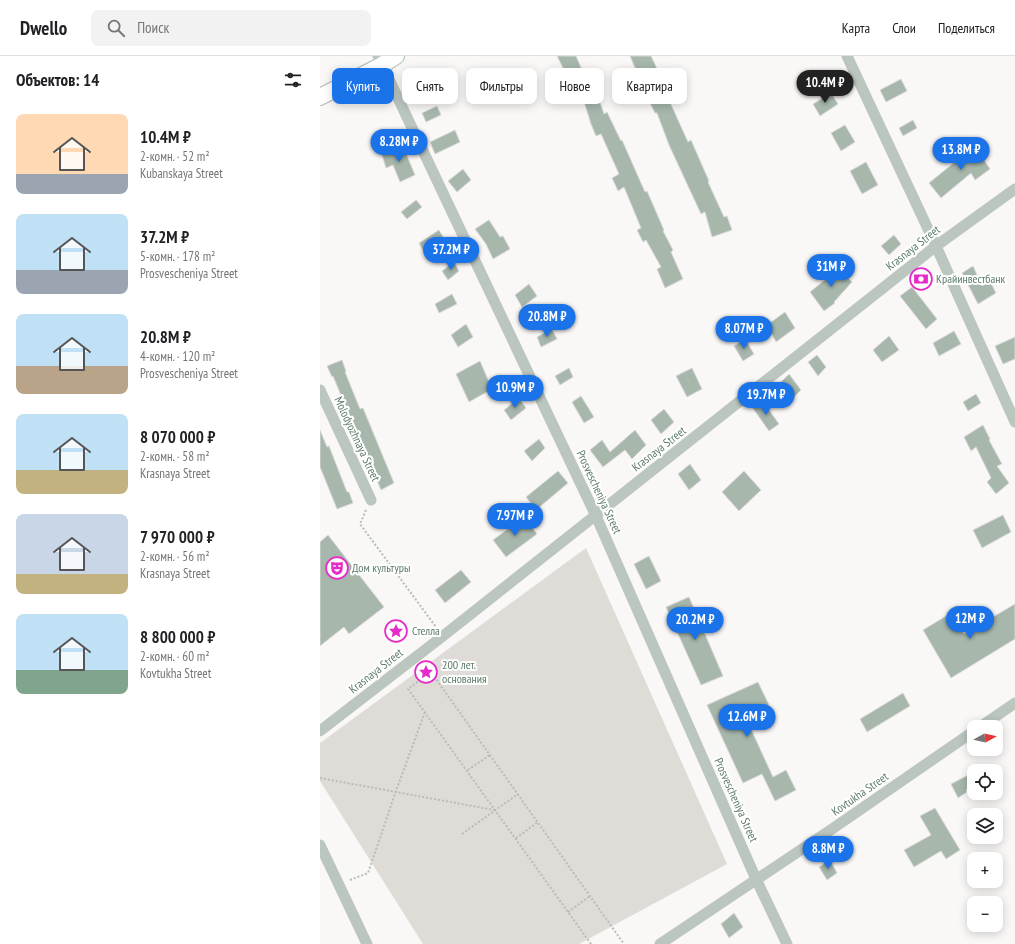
<!DOCTYPE html>
<html lang="ru">
<meta charset="utf-8">
<style>
body{margin:0;font-family:"PT Sans Narrow",sans-serif;background:#f2f2f2;color:#202124;height:100vh;display:flex;flex-direction:column;font-size:15px;white-space:nowrap}
*{box-sizing:border-box;margin:0}
p{font-size:13px;color:#757577}
.icon{flex:none;width:22px;height:22px;fill:none;stroke:currentColor;stroke-width:2;stroke-linecap:round;stroke-linejoin:round}
.map{position:relative;flex:1;overflow:hidden}
.drawer{display:flex;flex-direction:column;background:#fff;width:320px}
.drawer>*{flex:none}
.hud{position:absolute;left:12px;top:12px;width:380px;height:36px;display:flex;gap:8px}
.needle{width:26px;rotate:82deg}
.tools{position:absolute;left:647px;top:664px;display:grid;gap:8px}
.tools a{display:grid;place-items:center;width:36px;height:36px;border-radius:8px;background:#fff;box-shadow:0 2px 10px #0003;font-size:20px}
.price{position:absolute;translate:-50% -34px;padding:0 9px;border-radius:14px;background:#1a73e8;color:#fff;font-size:13px;line-height:26px;filter:drop-shadow(0 1px 2px #0008)}
.price::after{content:'';position:absolute;left:50%;top:24px;width:12px;height:9px;margin-left:-6px;background:inherit;clip-path:polygon(0 0,100% 0,50% 100%)}
.price.active{background:#222;color:#fff}
ul{padding:0;list-style:none}
li{display:flex;align-items:center;gap:12px;height:100px;padding:0 16px}
li span{display:grid;place-items:center;flex:none;width:112px;height:80px;border-radius:8px;color:#555}
li>.icon{margin-inline-start:auto}
span .icon{width:48px;height:48px;fill:#fffc;stroke-width:1}
li b{font-size:17px}
h2{display:flex;justify-content:space-between;align-items:center;height:48px;padding:0 16px;font-size:17px}
.chip{padding:0 14px;border-radius:8px;background:#fff;box-shadow:0 2px 10px #0003;font-size:14px;line-height:36px}
.chip.active{background:#1a73e8;color:#fff}
header{display:flex;align-items:center;gap:24px;box-sizing:border-box;height:56px;padding:0 20px;background:#fff;border-bottom:1px solid #e0e0e0}
header strong{font-size:19px}
nav{display:flex;gap:22px;margin-inline-start:auto;font-size:14px}
.search{width:280px;height:36px;background:#f2f2f2;display:flex;align-items:center;gap:10px;box-sizing:border-box;padding:0 14px;border-radius:8px;color:#757577;font-size:15px}
main{display:flex;flex:1;min-height:0}
.map>svg:first-child{display:block}
.green{fill:#dfdbd6}
.building{fill:#a7b7ac;stroke:#dbd9da}
.lines{fill:none;stroke-linecap:round;stroke-linejoin:round}
.secondary-casing{stroke:#aebbb2;stroke-width:18}
.path{stroke:#b6beb9;stroke-width:2;stroke-dasharray:2 2;stroke-linecap:butt}
.street{stroke:#bbc6bf;stroke-width:11}
.secondary{stroke:#fff;stroke-width:16}
.labels{text-anchor:middle;stroke-width:4;stroke-linejoin:round;paint-order:stroke}
.street-label{font-size:12px;fill:#5f7d6a;stroke:#fff}
.poi-label{font-size:12px;fill:#5f7d6a;stroke:#fff;text-anchor:start}
</style>
<header>
<strong>Dwello</strong>
<div class="search"><svg class="icon" aria-label="search" viewBox="0 0 24 24"><circle cx="10" cy="10" r="6"/><path d="M15 15l6 6"/></svg>Поиск</div>
<nav><a>Карта</a><a>Слои</a><a>Поделиться</a></nav>
</header>
<main>
<section class="drawer">
<h2>Объектов: 14<svg class="icon" aria-label="filters" viewBox="0 0 24 24"><path d="M4 7h16M4 17h16"/><circle cx="9" cy="7" r="2"/><circle cx="15" cy="17" r="2"/></svg></h2>
<ul>
<li><span style="background:linear-gradient(#ffd9b3 75%,#9aa5b1 0)"><svg class="icon" aria-label="home" viewBox="0 0 24 24"><path d="M3 11l9-7 9 7M6 9v11h12V9"/></svg></span><div><b>10.4M ₽</b><p>2-комн. · 52 m²</p><p>Kubanskaya Street</p></div></li>
<li><span style="background:linear-gradient(#bfe0f5 70%,#9aa5b1 0)"><svg class="icon" aria-label="home" viewBox="0 0 24 24"><path d="M3 11l9-7 9 7M6 9v11h12V9"/></svg></span><div><b>37.2M ₽</b><p>5-комн. · 178 m²</p><p>Prosvescheniya Street</p></div></li>
<li><span style="background:linear-gradient(#bfe0f5 65%,#b9a48a 0)"><svg class="icon" aria-label="home" viewBox="0 0 24 24"><path d="M3 11l9-7 9 7M6 9v11h12V9"/></svg></span><div><b>20.8M ₽</b><p>4-комн. · 120 m²</p><p>Prosvescheniya Street</p></div></li>
<li><span style="background:linear-gradient(#bfe0f5 70%,#c2b280 0)"><svg class="icon" aria-label="home" viewBox="0 0 24 24"><path d="M3 11l9-7 9 7M6 9v11h12V9"/></svg></span><div><b>8 070 000 ₽</b><p>2-комн. · 58 m²</p><p>Krasnaya Street</p></div></li>
<li><span style="background:linear-gradient(#c9d6e8 75%,#c2b280 0)"><svg class="icon" aria-label="home" viewBox="0 0 24 24"><path d="M3 11l9-7 9 7M6 9v11h12V9"/></svg></span><div><b>7 970 000 ₽</b><p>2-комн. · 56 m²</p><p>Krasnaya Street</p></div></li>
<li><span style="background:linear-gradient(#bfe0f5 70%,#7fa58c 0)"><svg class="icon" aria-label="home" viewBox="0 0 24 24"><path d="M3 11l9-7 9 7M6 9v11h12V9"/></svg></span><div><b>8 800 000 ₽</b><p>2-комн. · 60 m²</p><p>Kovtukha Street</p></div></li>
</ul>
</section>
<div class="map">
<svg width="695" height="888" viewBox="0 0 695 888">
<rect width="100%" height="100%" fill="#faf7f7"/>
<polygon class="green" points="266,492 407,808 259,888 103,888 0,725 0,687"/>
<g class="building">
<polygon points="237,0 256,0 263,16 249,24"/>
<polygon points="310,0 331,0 342,23 340,24 368,86 371,84 389,125 388,126 404,161 407,160 412,174 392,181 385,156 381,158 349,89 337,57 335,57 330,47"/>
<polygon points="508,16 512,25 500,32 496,23"/>
<polygon points="103,20 108,34 93,40 88,27"/>
<polygon points="581,23 587,35 566,46 560,34"/>
<polygon points="275,31 284,58 287,56 301,85 302,84 325,136 327,135 344,174 343,175 353,194 351,196 363,223 345,232 337,213 341,211 326,184 323,186 317,174 321,172 304,131 298,135 292,122 299,118 281,78 276,80 271,68 261,36"/>
<polygon points="511,37 518,48 500,60 493,48"/>
<polygon points="117,50 121,59 106,66 102,57"/>
<polygon points="593,64 597,72 583,80 579,72"/>
<polygon points="525,69 535,86 521,95 511,77"/>
<polygon points="135,74 140,86 115,98 110,86"/>
<polygon points="653,87 670,113 655,124 651,117 621,142 609,127 641,101 639,97"/>
<polygon points="83,90 95,119 80,126 73,109 66,112 62,99"/>
<polygon points="546,106 558,129 542,138 530,115"/>
<polygon points="143,113 151,124 137,136 128,125"/>
<polygon points="96,144 102,151 87,163 81,156"/>
<polygon points="169,164 180,181 183,180 190,193 173,203 166,188 155,173"/>
<polygon points="119,174 125,184 105,198 99,187"/>
<polygon points="574,179 581,188 569,199 561,190"/>
<polygon points="134,206 139,215 128,224 122,215"/>
<polygon points="516,209 532,226 514,246 515,247 504,255 490,236 511,219 509,217"/>
<polygon points="653,210 662,230 670,225 676,237 658,248 642,217"/>
<polygon points="209,228 217,240 202,251 195,239"/>
<polygon points="592,231 617,263 606,273 580,240"/>
<polygon points="132,238 137,248 119,257 115,248"/>
<polygon points="465,256 475,272 456,286 447,269"/>
<polygon points="146,268 153,281 138,291 131,279"/>
<polygon points="232,273 237,283 221,291 217,281"/>
<polygon points="634,275 641,288 619,300 613,287"/>
<polygon points="569,280 579,294 562,306 553,294"/>
<polygon points="695,281 695,303 683,308 675,290"/>
<polygon points="425,283 434,298 423,305 414,290"/>
<polygon points="497,299 506,311 498,320 488,306"/>
<polygon points="22,304 26,315 25,316 40,353 43,352 74,427 61,434 52,412 51,413 47,402 48,401 38,380 13,320 12,321 7,310"/>
<polygon points="160,305 172,333 149,346 136,318"/>
<polygon points="249,312 253,321 240,329 235,320"/>
<polygon points="372,312 382,333 367,341 356,320"/>
<polygon points="469,318 481,334 472,343 460,327"/>
<polygon points="656,338 661,347 648,355 643,346"/>
<polygon points="261,340 274,361 264,367 252,346"/>
<polygon points="199,342 206,352 191,364 184,354"/>
<polygon points="442,344 459,368 449,375 432,351"/>
<polygon points="344,353 354,366 341,378 331,364"/>
<polygon points="663,369 670,383 669,384 682,408 677,410 689,427 676,438 667,426 671,422 656,391 651,395 644,381"/>
<polygon points="0,374 7,391 9,390 27,436 29,436 33,447 17,453 0,411"/>
<polygon points="315,374 326,389 312,403 305,394 283,411 270,394 282,384 290,396"/>
<polygon points="219,383 225,392 212,405 204,395"/>
<polygon points="370,408 381,424 369,434 358,418"/>
<polygon points="238,415 248,427 216,454 206,441"/>
<polygon points="424,415 441,434 419,455 402,436"/>
<polygon points="683,459 691,476 662,492 653,474"/>
<polygon points="204,461 217,478 186,501 173,484"/>
<polygon points="8,479 64,551 29,578 24,571 0,590 0,486"/>
<polygon points="329,500 341,525 326,533 314,508"/>
<polygon points="141,514 151,526 125,547 115,534"/>
<polygon points="369,541 403,620 381,629 346,551"/>
<polygon points="695,548 695,583 631,622 603,574 631,557 644,578"/>
<polygon points="438,626 449,649 425,660 453,721 466,714 476,734 455,745 442,718 423,727 387,649"/>
<polygon points="583,637 590,650 547,676 540,663"/>
<polygon points="654,716 654,730 646,734 647,736 638,742 631,728"/>
<polygon points="615,752 640,794 626,803 621,795 594,811 584,794 611,779 600,760"/>
<polygon points="510,804 517,817 507,824 499,811"/>
<polygon points="414,857 423,871 409,882 401,868"/>
</g>
<g class="lines">
<g class="secondary-casing">
<polyline id="secondary" points="0,41 62,9 76,0"/>
</g>
<g class="path">
<polyline points="46,454 40,468 116,571"/>
<polyline points="148,714 170,699"/>
<polyline points="0,722 174,754"/>
<polyline points="142,778 198,738"/>
<polyline points="196,782 218,766"/>
<polyline points="30,824 48,817 76,735 105,656"/>
<polyline points="248,856 270,840"/>
<polyline points="271,888 88,633 111,616 304,888"/>
</g>
<g class="street">
<polyline points="58,0 276,460 436,823 467,888"/>
<polyline points="527,0 616,190 695,366"/>
<polyline points="0,334 51,444"/>
<polyline points="660,671 695,647"/>
<polyline points="0,675 123,580 616,190 695,133"/>
<polyline points="0,789 47,888"/>
<polyline points="340,888 515,771 654,675"/>
</g>
<use href="#secondary" class="secondary"/>
</g>
<defs>
<g id="bank-ring" transform="scale(1.15)"><circle r="9.5" fill="#fff" stroke="#e52bc9" stroke-width="1.5"/><path d="M-6-4H6V4H-6ZM0-2.3a2.3 2.3 0 1 0 0 4.6a2.3 2.3 0 1 0 0-4.6Z" fill="#e52bc9"/></g>
<g id="theatre-ring" transform="scale(1.15)"><circle r="9.5" fill="#fff" stroke="#e52bc9" stroke-width="1.5"/><path d="M-5-5.5Q0-4 5-5.5V0Q5 5 0 6Q-5 5-5 0ZM-3.3-2.5H-1v1.5H-3.3ZM1-2.5H3.3v1.5H1ZM-2.8 1Q0 5.5 2.8 1Z" fill="#e52bc9"/></g>
<g id="sight-ring" transform="scale(1.15)"><circle r="9.5" fill="#fff" stroke="#e52bc9" stroke-width="1.5"/><path d="M0-6L1.8-2.2L6-1.7L2.9 1.2L3.7 5.4L0 3.3L-3.7 5.4L-2.9 1.2L-6-1.7L-1.8-2.2Z" fill="#e52bc9"/></g>
</defs>
<g fill-rule="evenodd">
<use href="#bank-ring" x="601" y="223"/>
<use href="#theatre-ring" x="17" y="512"/>
<use href="#sight-ring" x="76" y="575"/>
<use href="#sight-ring" x="106" y="616"/>
</g>
<g class="labels">
<g class="street-label">
<text transform="translate(593 192) rotate(-38)" y="4">Krasnaya Street</text>
<text transform="translate(37 383) rotate(65)" y="4">Molodyozhnaya Street</text>
<text transform="translate(339 393) rotate(-38)" y="4">Krasnaya Street</text>
<text transform="translate(279 436) rotate(65)" y="4">Prosvescheniya Street</text>
<text transform="translate(56 615) rotate(-38)" y="4">Krasnaya Street</text>
<text transform="translate(540 738) rotate(-35)" y="4">Kovtukha Street</text>
<text transform="translate(416 744) rotate(66)" y="4">Prosvescheniya Street</text>
</g>
<g class="poi-label">
<text x="616" y="227">Крайинвестбанк</text>
<text x="32" y="516">Дом культуры</text>
<text x="92" y="579">Стелла</text>
<text x="122" y="613">200 лет.<tspan x="122" dy="14">основания</tspan></text>
</g>
</g>
</svg>
<div class="tools">
<a><svg class="needle" viewBox="-14 -14 28 28"><path d="M0-13l5 13h-10z" fill="#e53935"/><path d="M0 13l5-13h-10z" fill="#757577"/></svg></a>
<a><svg class="icon" aria-label="locate" viewBox="0 0 24 24"><circle cx="12" cy="12" r="6"/><path d="M12 2v4M12 18v4M2 12h4M18 12h4"/></svg></a>
<a><svg class="icon" aria-label="layers" viewBox="0 0 24 24"><path d="M12 4l9 5-9 5-9-5zM3 14l9 5 9-5"/></svg></a>
<a>+</a>
<a>−</a>
</div>
<b class="price active" style="left:505px;top:48px">10.4M ₽</b>
<b class="price" style="left:79px;top:107px">8.28M ₽</b>
<b class="price" style="left:641px;top:115px">13.8M ₽</b>
<b class="price" style="left:131px;top:215px">37.2M ₽</b>
<b class="price" style="left:511px;top:232px">31M ₽</b>
<b class="price" style="left:227px;top:282px">20.8M ₽</b>
<b class="price" style="left:424px;top:294px">8.07M ₽</b>
<b class="price" style="left:195px;top:353px">10.9M ₽</b>
<b class="price" style="left:446px;top:360px">19.7M ₽</b>
<b class="price" style="left:195px;top:481px">7.97M ₽</b>
<b class="price" style="left:650px;top:584px">12M ₽</b>
<b class="price" style="left:375px;top:585px">20.2M ₽</b>
<b class="price" style="left:427px;top:682px">12.6M ₽</b>
<b class="price" style="left:508px;top:814px">8.8M ₽</b>
<div class="hud">
<a class="chip active">Купить</a>
<a class="chip">Снять</a>
<a class="chip">Фильтры</a>
<a class="chip">Новое</a>
<a class="chip">Квартира</a>
</div>
</div>
</main>
